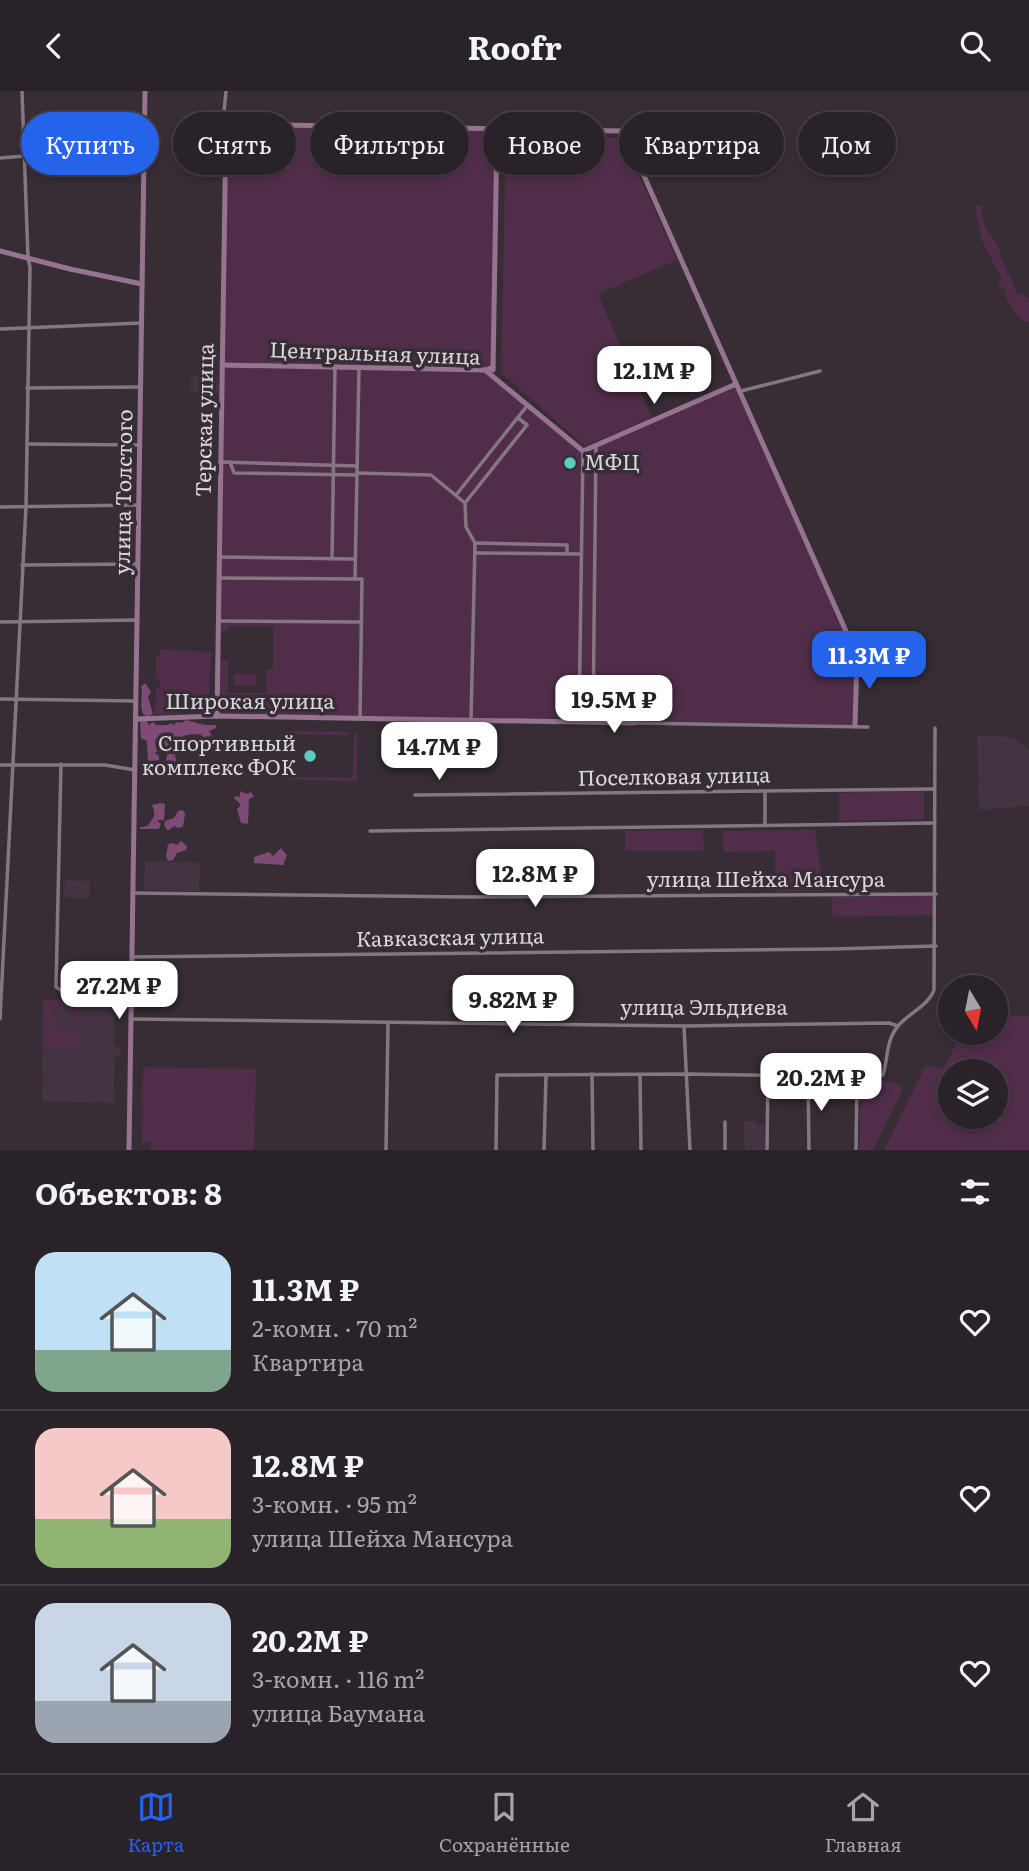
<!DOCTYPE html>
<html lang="ru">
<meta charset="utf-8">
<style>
body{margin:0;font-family:Literata,serif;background:#312a30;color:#f1f3f6;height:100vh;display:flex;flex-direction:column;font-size:26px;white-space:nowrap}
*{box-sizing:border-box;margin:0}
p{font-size:23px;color:#a5a4a8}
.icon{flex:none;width:38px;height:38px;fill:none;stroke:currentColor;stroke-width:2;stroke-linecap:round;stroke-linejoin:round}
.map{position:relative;height:1059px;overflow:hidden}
.panel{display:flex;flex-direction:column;background:#292228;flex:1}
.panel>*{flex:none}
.top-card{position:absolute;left:21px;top:21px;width:987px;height:63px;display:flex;gap:14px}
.needle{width:46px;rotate:170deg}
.buttons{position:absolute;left:938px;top:884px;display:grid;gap:14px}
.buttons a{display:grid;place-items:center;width:70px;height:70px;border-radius:50%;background:#292228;box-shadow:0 4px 10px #0003,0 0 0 2px #453f45;font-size:35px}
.price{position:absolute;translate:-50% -60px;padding:0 16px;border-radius:14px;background:#fff;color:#222;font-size:23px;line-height:46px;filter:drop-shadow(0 2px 4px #0008)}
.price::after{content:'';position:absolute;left:50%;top:42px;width:21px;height:16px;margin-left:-10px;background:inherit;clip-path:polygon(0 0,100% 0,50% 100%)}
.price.active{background:#2563eb;color:#fff}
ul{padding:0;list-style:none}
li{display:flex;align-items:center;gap:21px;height:175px;padding:0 35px}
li+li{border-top:2px solid #453f45}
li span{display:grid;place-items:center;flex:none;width:196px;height:140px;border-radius:21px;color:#555}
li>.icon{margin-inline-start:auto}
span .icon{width:84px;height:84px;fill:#fffc;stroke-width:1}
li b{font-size:30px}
h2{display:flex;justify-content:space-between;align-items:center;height:84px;padding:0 35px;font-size:30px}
.tag{padding:0 24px;border-radius:32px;background:#292228;box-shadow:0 4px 10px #0003,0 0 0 2px #453f45;font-size:24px;line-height:63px}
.tag.active{background:#2563eb;color:#fff}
header{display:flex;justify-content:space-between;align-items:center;height:91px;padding:0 35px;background:#292228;font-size:32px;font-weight:700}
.tabs{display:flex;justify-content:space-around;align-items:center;height:98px;border-top:2px solid #453f45;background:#292228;font-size:19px;color:#a5a4a8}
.tabs a{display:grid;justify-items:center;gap:4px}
.tabs .active{color:#2563eb}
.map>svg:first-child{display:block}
.built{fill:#443441}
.green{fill:#502e4a;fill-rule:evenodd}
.forest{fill:#7d4b75}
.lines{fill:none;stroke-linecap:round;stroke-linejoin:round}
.street{stroke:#847781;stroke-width:3.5}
.secondary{stroke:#967490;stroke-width:5}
.poi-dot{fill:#59cebe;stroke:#372d35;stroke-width:2.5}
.labels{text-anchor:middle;stroke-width:7;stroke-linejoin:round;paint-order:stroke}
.street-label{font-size:21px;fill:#dcd5da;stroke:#372d35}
.poi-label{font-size:21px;fill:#dcd5da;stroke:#372d35;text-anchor:start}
</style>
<header><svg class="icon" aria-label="back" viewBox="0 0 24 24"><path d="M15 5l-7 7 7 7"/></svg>Roofr<svg class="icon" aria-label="search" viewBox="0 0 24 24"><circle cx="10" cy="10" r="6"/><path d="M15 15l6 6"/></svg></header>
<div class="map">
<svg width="1029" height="1059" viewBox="0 0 1029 1059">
<rect width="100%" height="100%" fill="#372d35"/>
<g class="built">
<polygon points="191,284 218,285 219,304 190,301"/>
<polygon points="977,644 1012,646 1029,659 1029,715 979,719"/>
<polygon points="145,770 200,772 199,800 144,799"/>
<polygon points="65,789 90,790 89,808 64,806"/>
<polygon points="115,908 114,956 121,956 121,964 115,964 114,1012 42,1010 43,909"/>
<polygon points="743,1030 756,1030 757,1034 764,1034 765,1059 745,1059"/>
</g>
<g class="green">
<polygon points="226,33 497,38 493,285 583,360 736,293 857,565 855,635 217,625 217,570 228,570 228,602 266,602 266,579 273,578 273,535 229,535 228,540 217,540"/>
<polygon points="506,44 622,47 677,169 598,203 652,327 585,355 501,282"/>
<path d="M975 115H981L984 133 998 155 1001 167 1018 204 1023 202 1029 209V240V232C1015 228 1011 214 1004 203L1006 199 997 194 1002 188 982 150Z"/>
<polygon points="160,558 211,561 209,609 182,608 180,623 155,623 156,596 160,596 160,588 156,588 156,565 159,564"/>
<polygon points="234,583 256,583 257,594 234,595"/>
<polygon points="288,640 348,641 348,644 290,643 290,686 353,687 354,642 357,642 357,690 287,689"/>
<polygon points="924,700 924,728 839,730 839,702"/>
<polygon points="703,739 704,760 625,760 625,740"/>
<polygon points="815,739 824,800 775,801 775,760 723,761 723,740"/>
<polygon points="932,805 933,824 833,826 831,806"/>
<polygon points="43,909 80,909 80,935 75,934 74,921 78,921 77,912 56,912 56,918 52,918 56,938 80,939 79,955 43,955"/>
<path d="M996 923 1029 925V1059H884L926 974 943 978 962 942H996ZM996 980V1026H950V980Z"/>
<polygon points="143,976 256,978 254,1059 151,1059 151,1051 142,1051"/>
<polygon points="860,989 891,990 903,997 873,1059 859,1059"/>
</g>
<g class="forest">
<path d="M144 593H146L151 601 148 606 153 623 148 625 144 624C138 615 144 605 141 595Z"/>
<polygon points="140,629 146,629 149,634 153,631 156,634 168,634 170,632 174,634 176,631 182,632 186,629 205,634 216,634 216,637 209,640 212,644 209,645 208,657 205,655 205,648 200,643 186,644 180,648 176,646 175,653 170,650 169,655 174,655 180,651 181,654 175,665 178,676 173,682 168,683 165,678 167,663 162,660 163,654 166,653 161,652 162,647 159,645 155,651 157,660 155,662 159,665 159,669 153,670 150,674 148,672 147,650 141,647"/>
<polygon points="240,700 246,703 251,701 254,706 249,708 248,733 241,732 237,718 241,714 234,707 236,705 240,706"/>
<path d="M161 712 165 713 164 729H157L161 733 159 738H140V736L148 735C153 726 157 725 152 714Z"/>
<polygon points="183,719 185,723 183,736 178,737 174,735 169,739 167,739 164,734 165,730 174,727 178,720"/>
<polygon points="181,750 187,755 186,759 177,762 173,769 168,770 166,766 168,753 173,752 177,754"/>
<polygon points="281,757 287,764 283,774 254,772 254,766 269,761 273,765"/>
</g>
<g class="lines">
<g class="street">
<polyline points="226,0 224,21 226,33"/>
<polyline points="0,67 88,60 144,60"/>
<polyline points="0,238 141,232"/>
<polyline points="27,297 140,296"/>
<polyline points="741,300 820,280"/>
<polyline points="27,353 140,354"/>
<polyline points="220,371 357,375"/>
<polyline points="230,371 234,382 357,384"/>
<polyline points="357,382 431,384 465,412 466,436 475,452 471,629"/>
<polyline points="456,404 527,315"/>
<polyline points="465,412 527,334 518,327"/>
<polyline points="0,416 138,414"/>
<polyline points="475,452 567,454 567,463"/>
<polyline points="475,462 581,463"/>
<polyline points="219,466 355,468"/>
<polyline points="332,468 335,276"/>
<polyline points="22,474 138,473"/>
<polyline points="220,487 362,488 360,627"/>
<polyline points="355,488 359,276"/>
<polyline points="218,530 361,531"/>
<polyline points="0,531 138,529"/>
<polyline points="0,608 136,610"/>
<polyline points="579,631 583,360"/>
<polyline points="593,631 596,354"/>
<polyline points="635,632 868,636"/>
<polyline points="61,673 56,896 65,902 132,902"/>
<polyline points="0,674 105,674 135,679"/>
<polyline points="765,701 765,733"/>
<polyline points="415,704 933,698"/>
<polyline points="370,740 934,732"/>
<polyline points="133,802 468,806 936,803"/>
<polyline points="132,866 833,858 936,855"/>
<polyline points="0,928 26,415 30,176 28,167 22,0"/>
<polyline points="132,928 684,935 889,932 898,935"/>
<polyline points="684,935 690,1059"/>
<polyline points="592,983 593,1059"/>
<polyline points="640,984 641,1059"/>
<polyline points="808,985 809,1059"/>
<path d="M857 986 883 984C888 968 886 949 898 935 909 922 928 915 934 899L935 637"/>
<polyline points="386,1059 388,932"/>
<polyline points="496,1059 497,984 687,983 857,986 856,1059"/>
<polyline points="544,1059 546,984"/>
<polyline points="725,1059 725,1031"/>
<polyline points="767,1059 768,984"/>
</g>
<g class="secondary">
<polyline points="0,160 70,178 142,193"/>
<polyline points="222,274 487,279 493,276"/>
<polyline points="485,279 583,360 736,293"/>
<polyline points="493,279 497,38"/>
<polyline points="217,625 226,33 621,40 625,42 857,565 855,635"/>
<polyline points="136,628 217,625 635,632"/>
<polyline points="129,1059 145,0"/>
</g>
</g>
<g class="poi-dot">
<circle cx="570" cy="372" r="7"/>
<circle cx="310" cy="665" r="7"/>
</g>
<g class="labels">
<g class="street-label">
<text transform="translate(375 263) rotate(2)" y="7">Центральная улица</text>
<text transform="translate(205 329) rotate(-89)" y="7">Терская улица</text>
<text transform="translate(124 401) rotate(-89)" y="7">улица Толстого</text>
<text x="250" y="618">Широкая улица</text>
<text transform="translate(674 686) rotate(-1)" y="7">Поселковая улица</text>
<text x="766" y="796">улица Шейха Мансура</text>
<text transform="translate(450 847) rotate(-1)" y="7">Кавказская улица</text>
<text x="704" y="924">улица Эльдиева</text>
</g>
<g class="poi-label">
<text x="584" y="379">МФЦ</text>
<text x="296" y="660" text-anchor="end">Спортивный<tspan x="296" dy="24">комплекс ФОК</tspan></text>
</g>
</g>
</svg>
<div class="buttons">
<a><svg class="needle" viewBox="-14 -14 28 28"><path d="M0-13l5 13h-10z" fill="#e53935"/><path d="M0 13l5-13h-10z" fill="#a5a4a8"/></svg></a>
<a><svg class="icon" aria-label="layers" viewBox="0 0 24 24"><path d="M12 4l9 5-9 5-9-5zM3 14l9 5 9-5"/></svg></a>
</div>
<b class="price" style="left:654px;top:315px">12.1M ₽</b>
<b class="price active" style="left:869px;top:600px">11.3M ₽</b>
<b class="price" style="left:614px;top:644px">19.5M ₽</b>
<b class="price" style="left:439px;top:691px">14.7M ₽</b>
<b class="price" style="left:535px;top:818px">12.8M ₽</b>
<b class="price" style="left:119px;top:930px">27.2M ₽</b>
<b class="price" style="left:513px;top:944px">9.82M ₽</b>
<b class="price" style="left:821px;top:1022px">20.2M ₽</b>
<div class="top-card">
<a class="tag active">Купить</a>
<a class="tag">Снять</a>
<a class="tag">Фильтры</a>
<a class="tag">Новое</a>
<a class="tag">Квартира</a>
<a class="tag">Дом</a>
</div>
</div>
<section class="panel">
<h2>Объектов: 8<svg class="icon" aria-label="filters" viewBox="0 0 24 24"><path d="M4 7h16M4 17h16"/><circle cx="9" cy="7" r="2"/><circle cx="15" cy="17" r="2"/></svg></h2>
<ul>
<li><span style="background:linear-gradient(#bfe0f5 70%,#7fa58c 0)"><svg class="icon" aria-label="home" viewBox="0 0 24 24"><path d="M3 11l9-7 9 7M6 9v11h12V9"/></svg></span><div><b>11.3M ₽</b><p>2-комн. · 70 m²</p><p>Квартира</p></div><svg class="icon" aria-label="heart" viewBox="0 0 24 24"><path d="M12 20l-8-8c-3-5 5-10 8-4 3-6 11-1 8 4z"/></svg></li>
<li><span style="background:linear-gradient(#f6c9c9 65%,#8fb573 0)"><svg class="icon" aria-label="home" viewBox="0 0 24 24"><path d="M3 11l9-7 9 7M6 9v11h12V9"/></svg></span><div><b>12.8M ₽</b><p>3-комн. · 95 m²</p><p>улица Шейха Мансура</p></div><svg class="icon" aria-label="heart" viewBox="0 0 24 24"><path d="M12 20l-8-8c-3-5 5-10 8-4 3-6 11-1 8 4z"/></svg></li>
<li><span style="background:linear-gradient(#c9d6e8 70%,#9aa5b1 0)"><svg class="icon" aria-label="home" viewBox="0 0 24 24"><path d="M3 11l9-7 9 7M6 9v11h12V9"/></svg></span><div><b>20.2M ₽</b><p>3-комн. · 116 m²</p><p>улица Баумана</p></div><svg class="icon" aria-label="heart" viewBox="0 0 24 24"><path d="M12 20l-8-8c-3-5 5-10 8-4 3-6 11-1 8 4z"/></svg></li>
</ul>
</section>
<nav class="tabs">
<a class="active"><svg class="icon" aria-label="map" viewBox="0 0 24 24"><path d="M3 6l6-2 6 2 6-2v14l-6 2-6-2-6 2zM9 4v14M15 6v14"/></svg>Карта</a>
<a><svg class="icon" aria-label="saved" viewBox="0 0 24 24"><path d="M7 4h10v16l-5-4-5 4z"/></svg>Сохранённые</a>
<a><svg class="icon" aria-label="home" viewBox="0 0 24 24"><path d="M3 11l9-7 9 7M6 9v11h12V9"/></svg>Главная</a>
</nav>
